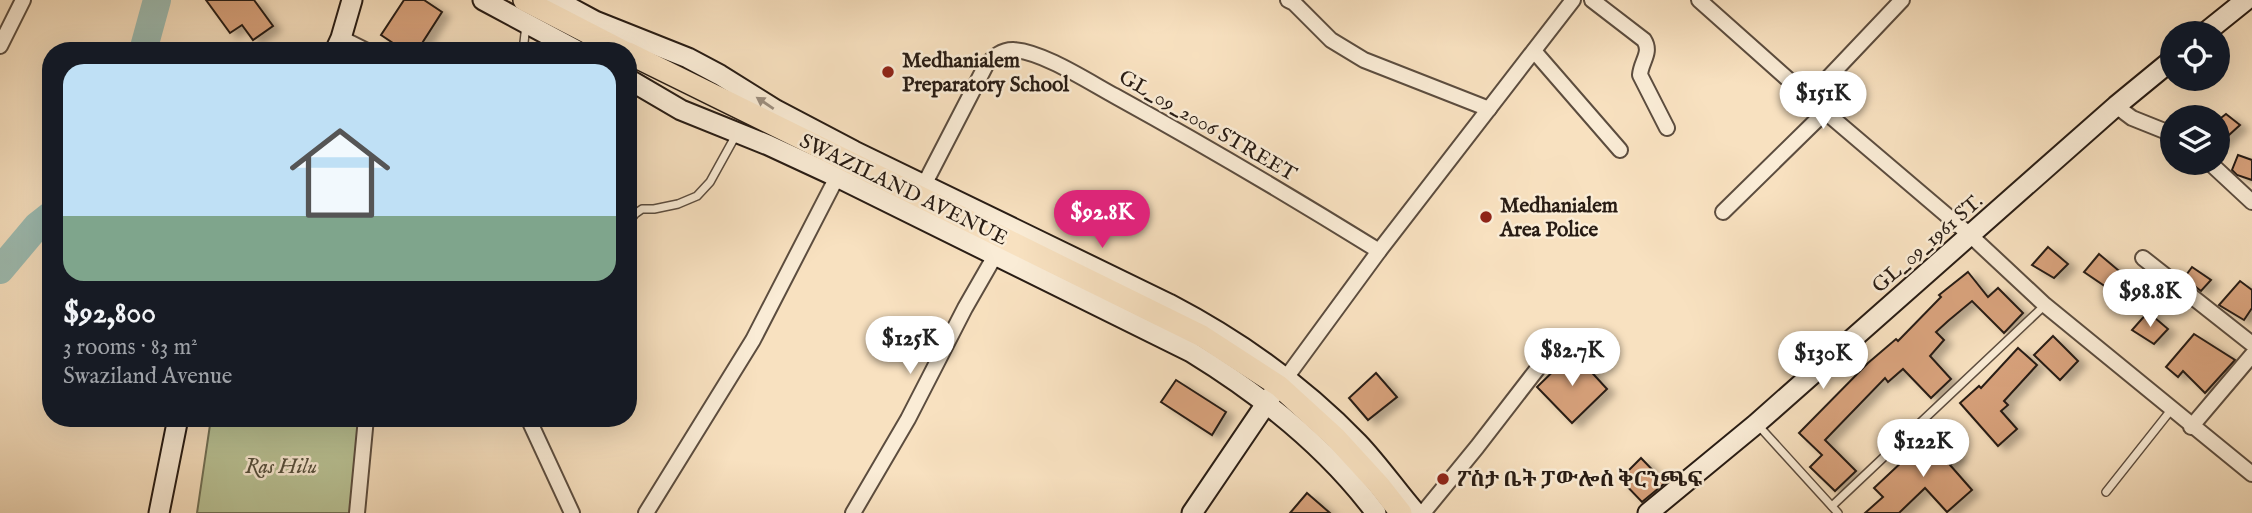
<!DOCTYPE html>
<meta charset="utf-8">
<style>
body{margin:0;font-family:"IM FELL English","Noto Serif Ethiopic",serif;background:#20242c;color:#f1f3f6;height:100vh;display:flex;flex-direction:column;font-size:26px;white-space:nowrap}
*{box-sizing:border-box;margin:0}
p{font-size:23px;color:#9ea1a6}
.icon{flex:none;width:38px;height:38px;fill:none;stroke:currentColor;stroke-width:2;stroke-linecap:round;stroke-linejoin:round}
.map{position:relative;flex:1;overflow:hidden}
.drawer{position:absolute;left:42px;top:42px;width:595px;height:385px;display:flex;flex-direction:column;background:#171b24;border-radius:28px;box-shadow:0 7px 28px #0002}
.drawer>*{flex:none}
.buttons{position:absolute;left:2160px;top:21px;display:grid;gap:14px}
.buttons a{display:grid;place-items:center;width:70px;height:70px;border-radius:50%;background:#171b24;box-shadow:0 7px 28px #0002;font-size:35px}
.price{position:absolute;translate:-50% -60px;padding:0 16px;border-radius:24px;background:#fff;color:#222;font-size:23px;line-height:46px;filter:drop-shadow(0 2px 4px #0008)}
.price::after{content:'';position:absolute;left:50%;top:42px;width:21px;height:16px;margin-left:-10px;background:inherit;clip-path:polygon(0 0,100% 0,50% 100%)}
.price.current{background:#db2777;color:#fff}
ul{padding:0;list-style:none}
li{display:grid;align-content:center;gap:14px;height:371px;padding:0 21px}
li+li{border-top:2px solid #363941}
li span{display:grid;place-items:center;height:217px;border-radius:21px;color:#555}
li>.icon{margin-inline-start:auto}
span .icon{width:126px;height:126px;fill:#fffc;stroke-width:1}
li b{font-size:30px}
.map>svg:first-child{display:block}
.green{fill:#b9c396;stroke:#707055;stroke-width:2}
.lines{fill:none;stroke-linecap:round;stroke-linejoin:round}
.river{stroke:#9dbdb3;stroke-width:28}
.building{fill:#d8a27b;stroke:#281c14;stroke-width:2;filter:url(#shadow)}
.lane-casing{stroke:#5c4d3f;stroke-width:10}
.street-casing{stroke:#5c4d3f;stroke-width:18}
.secondary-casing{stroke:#281c14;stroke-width:23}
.primary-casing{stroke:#281c14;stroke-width:24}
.lane{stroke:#faecd6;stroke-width:7}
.street{stroke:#faecd6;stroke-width:14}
.secondary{stroke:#faecd6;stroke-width:19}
.primary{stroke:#f8e1c0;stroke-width:21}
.oneway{fill:#9c8e7f}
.poi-dot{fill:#8f2418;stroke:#faecd6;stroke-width:2.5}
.labels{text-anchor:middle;stroke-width:5;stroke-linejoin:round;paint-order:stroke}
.poi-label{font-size:21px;font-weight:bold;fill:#281c14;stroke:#faecd6;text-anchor:start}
.street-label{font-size:21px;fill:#281c14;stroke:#faecd6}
.park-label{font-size:21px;font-style:italic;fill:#544e3b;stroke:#faecd6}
</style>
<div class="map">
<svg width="2252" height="513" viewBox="0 0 2252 513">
<defs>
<filter id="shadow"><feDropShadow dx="8" dy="4.5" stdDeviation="3.5" flood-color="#0004"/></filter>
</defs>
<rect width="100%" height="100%" fill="#f8e1c0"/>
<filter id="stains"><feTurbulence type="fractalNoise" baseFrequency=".00286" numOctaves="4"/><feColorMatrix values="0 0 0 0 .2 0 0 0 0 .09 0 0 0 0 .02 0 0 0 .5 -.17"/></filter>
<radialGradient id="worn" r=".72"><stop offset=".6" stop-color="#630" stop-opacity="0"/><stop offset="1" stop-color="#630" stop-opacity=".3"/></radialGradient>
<polygon class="green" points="211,418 366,418 351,513 197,513"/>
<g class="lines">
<g class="river">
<polyline points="143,51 157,0"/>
<polyline points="0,270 37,226 51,215"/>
</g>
</g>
<g class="building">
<polygon points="206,0 254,0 273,26 253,40 242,25 230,33"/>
<polygon points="404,0 424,0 442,12 417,51 405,51 381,35"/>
<polygon points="2226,114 2240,125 2217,146 2217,121"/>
<polygon points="2238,155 2252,160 2252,180 2237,175 2232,170"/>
<polygon points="2048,247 2068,264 2054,278 2032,265"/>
<polygon points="2099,254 2131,281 2133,278 2153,295 2140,310 2084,272"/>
<polygon points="2192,267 2211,280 2201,291 2184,278"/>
<polygon points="1968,272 1988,297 1998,288 2023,313 2004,333 1972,301 1948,321 1936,332 1944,340 1930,356 1951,379 1931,398 1903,369 1888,382 1885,378 1825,440 1856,471 1835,491 1810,467 1822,455 1799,433 1868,363 1896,339 1898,341 1941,297 1939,295"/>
<polygon points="2240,281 2252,290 2252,308 2244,320 2219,305"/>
<polygon points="2148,312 2168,329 2154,344 2132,330"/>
<polygon points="2194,334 2235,360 2205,393 2183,371 2178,377 2166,367"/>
<polygon points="2053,336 2078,361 2060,380 2034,355"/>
<polygon points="2018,348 2037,365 2004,401 2008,405 2001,411 2017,429 1998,446 1960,403 1979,386 1981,388"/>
<polygon points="1573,352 1607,389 1572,423 1537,387"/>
<polygon points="1376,373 1397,397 1368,420 1349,398"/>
<polygon points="1176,380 1226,412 1212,435 1161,402"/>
<polygon points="1935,431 1959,456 1950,465 1972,490 1947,512 1925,488 1899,513 1865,513 1883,497 1874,488"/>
<polygon points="1641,458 1665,483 1642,502 1620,479"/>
<polygon points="1307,493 1330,513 1290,513"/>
</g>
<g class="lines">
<g class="lane-casing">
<g id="lane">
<polyline points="523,51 526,25"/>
<polyline points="628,223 635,214 642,209 654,209 678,204 697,196 710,182 736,135"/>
<polyline points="1757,424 1838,513"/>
<polyline points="2106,492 2171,410"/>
<polyline points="1832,506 2045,305"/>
</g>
</g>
<g class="street-casing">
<g id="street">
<polyline points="1288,0 1294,3 1331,40 1364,60 1489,109"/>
<path d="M1592 0 1644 40C1652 53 1641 61 1640 75L1667 128"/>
<polyline points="1699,0 1809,98 1970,235 2045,305 2252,474"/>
<polyline points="341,38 367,51"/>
<polyline points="0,46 23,0"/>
<polyline points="1534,51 1620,150"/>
<polyline points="1809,98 1902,0"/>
<polyline points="2116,106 2132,118 2172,134"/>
<polyline points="2210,163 2252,202"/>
<path d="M924 185 986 65C994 57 1001 50 1013 50 1042 51 1089 82 1115 96 1204 145 1292 197 1379 251"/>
<polyline points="1723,212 1826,111"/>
<polyline points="2143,258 2252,344"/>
<polyline points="1280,386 1379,251 1573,0"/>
<polyline points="528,418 572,513"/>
<polyline points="2191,427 2252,355"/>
<polyline points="357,513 366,418"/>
<polyline points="646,513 753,340 837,177"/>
<polyline points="853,513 908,419 965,308 996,254"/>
<polyline points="1423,513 1477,447 1545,359"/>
</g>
</g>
<g class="secondary-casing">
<g id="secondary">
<polyline points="483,0 578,51"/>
<path d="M556 0 595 21 688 58 720 75 776 110 854 151 1169 304C1238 340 1304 387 1358 443 1379 465 1396 490 1416 513"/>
<polyline points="2205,33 2246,0"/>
<polyline points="335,51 341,38 352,0"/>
<path d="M628 79 681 110 768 145 837 177 1191 352C1261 395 1327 447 1376 513"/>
<polyline points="159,513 178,418"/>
<polyline points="1192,513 1272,395"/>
<polyline points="1648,513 1756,424 2116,106 2172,60"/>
</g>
</g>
<g class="primary-casing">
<g id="primary">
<polyline points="524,0 623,51"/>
<polyline points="628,53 1202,336 1279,386 1336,438 1379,485 1401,513"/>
</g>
</g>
<use href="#lane" class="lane"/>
<use href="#street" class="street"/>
<use href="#secondary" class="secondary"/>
<use href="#primary" class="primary"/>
</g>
<defs><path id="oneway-solid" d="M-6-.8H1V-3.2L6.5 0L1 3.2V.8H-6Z" transform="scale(1.75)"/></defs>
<use class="oneway" href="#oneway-solid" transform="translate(765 103) rotate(-146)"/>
<g class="poi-dot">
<circle cx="888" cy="72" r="7"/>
<circle cx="1486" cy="217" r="7"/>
<circle cx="1443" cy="479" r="7"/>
</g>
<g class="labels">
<g class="poi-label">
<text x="902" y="67">Medhanialem<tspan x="902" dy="24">Preparatory School</tspan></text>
<text x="1500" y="212">Medhanialem<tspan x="1500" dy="24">Area Police</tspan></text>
<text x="1457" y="486">ፖስታ ቤት ፓውሎስ ቅርንጫፍ</text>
</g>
<g class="street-label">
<text transform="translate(1208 125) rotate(30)" y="7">GL_09_2006 STREET</text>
<text transform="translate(904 189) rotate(26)" y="7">SWAZILAND AVENUE</text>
<text transform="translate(1927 243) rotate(-41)" y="7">GL_09_1961 ST.</text>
</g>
<g class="park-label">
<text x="281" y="473">Ras Hilu</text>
</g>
</g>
<rect width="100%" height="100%" filter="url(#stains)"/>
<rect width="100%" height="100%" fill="url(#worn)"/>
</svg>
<div class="buttons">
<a><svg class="icon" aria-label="locate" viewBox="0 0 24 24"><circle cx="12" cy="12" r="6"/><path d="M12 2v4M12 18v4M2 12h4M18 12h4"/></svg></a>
<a><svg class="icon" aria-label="layers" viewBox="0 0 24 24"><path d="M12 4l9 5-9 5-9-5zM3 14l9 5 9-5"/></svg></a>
</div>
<b class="price" style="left:1823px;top:131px">$151K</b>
<b class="price current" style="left:1102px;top:250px">$92.8K</b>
<b class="price" style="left:2150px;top:329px">$98.8K</b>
<b class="price" style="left:910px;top:376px">$125K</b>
<b class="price" style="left:1572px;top:388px">$82.7K</b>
<b class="price" style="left:1823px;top:391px">$130K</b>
<b class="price" style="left:1923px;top:479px">$122K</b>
<section class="drawer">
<ul>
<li><span style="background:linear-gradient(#bfe0f5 70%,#7fa58c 0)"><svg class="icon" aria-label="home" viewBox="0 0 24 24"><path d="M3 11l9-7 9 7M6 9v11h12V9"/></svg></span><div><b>$92,800</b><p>3 rooms · 83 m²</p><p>Swaziland Avenue</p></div></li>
</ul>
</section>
</div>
